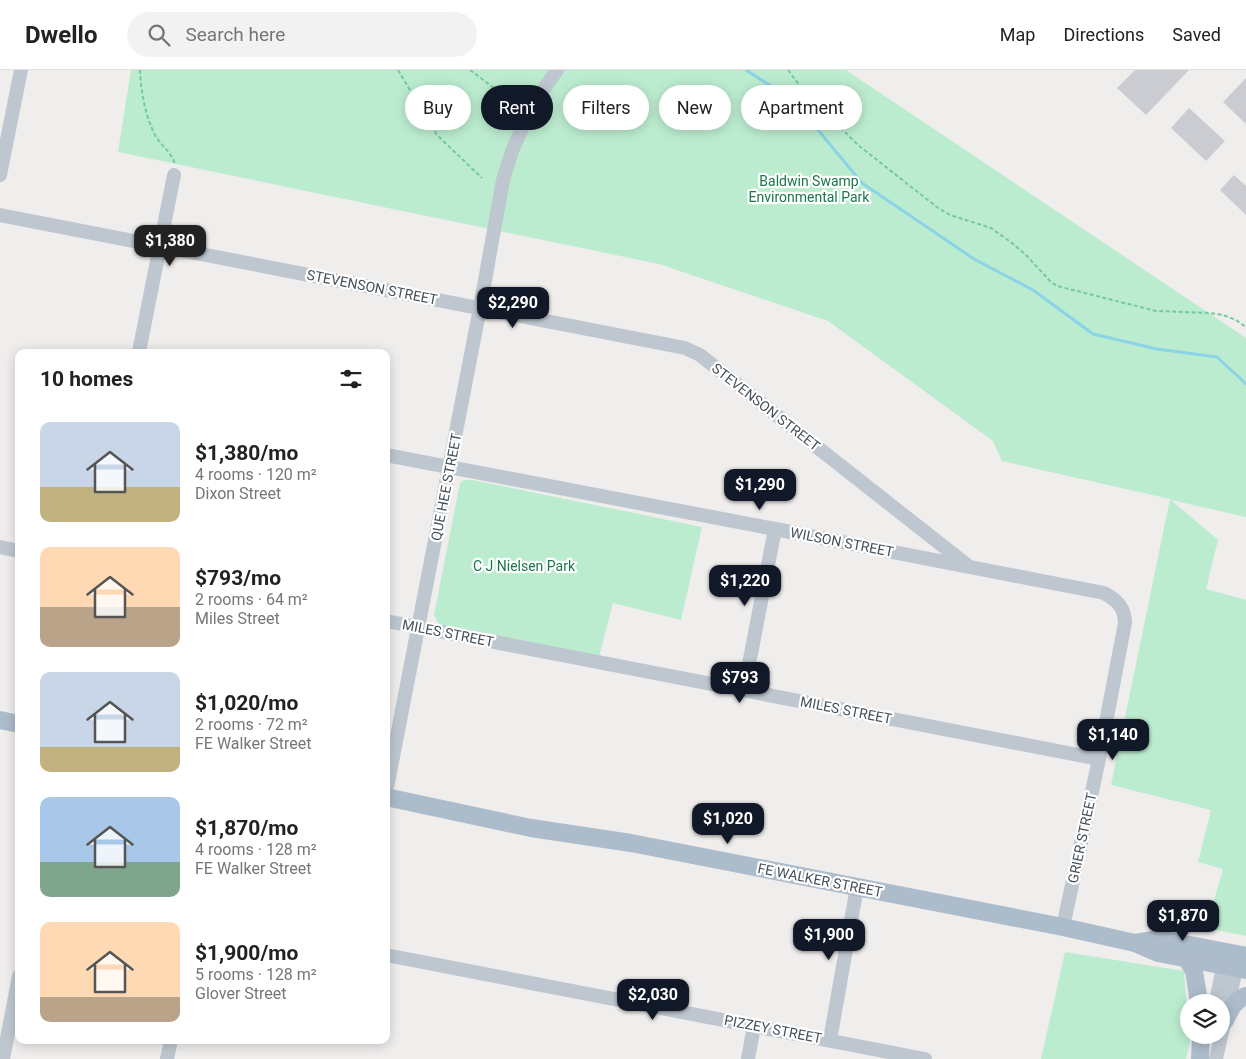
<!DOCTYPE html>
<meta charset="utf-8">
<style>
body{margin:0;font-family:Roboto,sans-serif;background:#f2f2f2;color:#222;height:100vh;display:flex;flex-direction:column;font-size:19px;white-space:nowrap}
*{box-sizing:border-box;margin:0}
p{font-size:16px;color:#767676}
.icon{flex:none;width:28px;height:28px;fill:none;stroke:currentColor;stroke-width:2;stroke-linecap:round;stroke-linejoin:round}
.map{position:relative;flex:1;overflow:hidden}
.panel{position:absolute;left:15px;top:279px;width:375px;height:695px;display:flex;flex-direction:column;background:#fff;border-radius:10px;box-shadow:0 2px 12px #0003}
.panel>*{flex:none}
.hud{position:absolute;left:405px;top:15px;width:475px;height:45px;display:flex;gap:10px}
.fabs{position:absolute;left:1180px;top:924px;display:grid;gap:10px}
.fabs a{display:grid;place-items:center;width:50px;height:50px;border-radius:50%;background:#fff;box-shadow:0 2px 12px #0003;font-size:25px}
.price{position:absolute;translate:-50% -42px;padding:0 11px;border-radius:10px;background:#111827;color:#fff;font-size:16px;line-height:32px;filter:drop-shadow(0 1px 2px #0008)}
.price::after{content:'';position:absolute;left:50%;top:30px;width:15px;height:11px;margin-left:-8px;background:inherit;clip-path:polygon(0 0,100% 0,50% 100%)}
.price.active{background:#222;color:#fff}
ul{padding:0;list-style:none}
li{display:flex;align-items:center;gap:15px;height:125px;padding:0 25px}
li span{display:grid;place-items:center;flex:none;width:140px;height:100px;border-radius:10px;color:#555}
li>.icon{margin-inline-start:auto}
span .icon{width:60px;height:60px;fill:#fffc;stroke-width:1}
li b{font-size:21px}
h2{display:flex;justify-content:space-between;align-items:center;height:60px;padding:0 25px;font-size:21px}
.pill{padding:0 18px;border-radius:22px;background:#fff;box-shadow:0 2px 12px #0003;font-size:18px;line-height:45px}
.pill.active{background:#111827;color:#fff}
header{display:flex;align-items:center;gap:30px;box-sizing:border-box;height:70px;padding:0 25px;background:#fff;border-bottom:1px solid #e0e0e0}
header strong{font-size:24px}
nav{display:flex;gap:28px;margin-inline-start:auto;font-size:18px}
.search{width:350px;height:45px;background:#f2f2f2;display:flex;align-items:center;gap:12px;box-sizing:border-box;padding:0 18px;border-radius:28px;color:#767676;font-size:19px}
.map>svg:first-child{display:block}
.green{fill:#bceccf}
.lines{fill:none;stroke-linecap:round;stroke-linejoin:round}
.stream{stroke:#8bd3e7;stroke-width:3}
.building{fill:#caccd2}
.path{stroke:#76c8a1;stroke-width:2;stroke-dasharray:4 2.5;stroke-linecap:butt}
.minor{stroke:#bec7cf;stroke-width:14}
.major{stroke:#adbccb;stroke-width:18}
.labels{text-anchor:middle;stroke-width:4.5;stroke-linejoin:round;paint-order:stroke}
.park-label{font-size:14px;fill:#1a774a;stroke:#fff}
.street-label{font-size:14px;fill:#465059;stroke:#fff}
</style>
<header>
<strong>Dwello</strong>
<div class="search"><svg class="icon" aria-label="search" viewBox="0 0 24 24"><circle cx="10" cy="10" r="6"/><path d="M15 15l6 6"/></svg>Search here</div>
<nav><a>Map</a><a>Directions</a><a>Saved</a></nav>
</header>
<div class="map">
<svg width="1246" height="989" viewBox="0 0 1246 989">
<rect width="100%" height="100%" fill="#f0eded"/>
<g class="green">
<polygon points="131,0 846,0 1246,268 1246,447 1171,430 1218,470 1206,519 1246,530 1246,866 1206,858 1223,799 1198,792 1211,740 1111,715 1170,429 1002,391 993,371 828,251 659,194 118,82"/>
<polygon points="464,410 473,410 702,457 681,550 613,533 599,587 446,557 438,553 434,545 460,413"/>
<polygon points="1065,882 1184,901 1190,972 1186,989 1041,989"/>
</g>
<g class="lines">
<polyline class="stream" points="746,0 794,31 862,113 974,189 1033,220 1093,264 1157,279 1217,287 1246,314"/>
</g>
<g class="building">
<polygon points="1135,0 1189,0 1146,45 1117,18"/>
<polygon points="1246,8 1246,54 1223,32"/>
<polygon points="1189,38 1225,71 1206,91 1171,58"/>
<polygon points="1234,105 1246,116 1246,145 1220,120"/>
</g>
<g class="lines">
<g class="path">
<path d="M140 0C141 22 145 45 155 65 161 76 170 80 175 94"/>
<polyline points="398,0 437,65 482,108"/>
<polyline points="470,0 518,36"/>
<polyline points="788,0 803,20 858,75 938,138 950,145 991,158 1012,173 1026,185 1050,211 1057,216 1156,241 1210,243 1223,245 1236,250 1246,257"/>
</g>
<g class="minor">
<polyline points="0,105 21,0"/>
<polyline points="0,145 685,278 700,285 967,495"/>
<polyline points="139,282 174,105"/>
<path d="M386 385 775 459 1104 523C1117 530 1125 538 1125 553L1099 689 1063 857"/>
<polyline points="0,477 19,481"/>
<polyline points="386,551 1099,689"/>
<polyline points="744,620 775,459"/>
<polyline points="386,723 480,238 503,110 512,81 532,36 557,0"/>
<polyline points="386,885 925,989"/>
<polyline points="1216,932 1225,887"/>
<polyline points="830,970 857,817"/>
<polyline points="3,989 19,906"/>
<polyline points="167,989 171,970"/>
<polyline points="748,989 754,956"/>
<polyline points="1216,989 1238,890"/>
</g>
<g class="major">
<polyline points="0,650 19,654"/>
<polyline points="386,727 531,758 631,773 1063,857 1135,873 1158,883 1246,900"/>
<polyline points="1135,873 1159,869 1246,886"/>
<polyline points="1187,889 1194,901 1199,932"/>
<path d="M1224 952C1230 941 1233 931 1246 926"/>
<polyline points="1200,989 1201,965"/>
</g>
</g>
<g class="labels">
<g class="park-label">
<text x="809" y="116">Baldwin Swamp<tspan x="809" dy="16">Environmental Park</tspan></text>
<text x="524" y="501">C J Nielsen Park</text>
</g>
<g class="street-label">
<text transform="translate(372 217) rotate(11)" y="5">STEVENSON STREET</text>
<text transform="translate(766 337) rotate(38)" y="5">STEVENSON STREET</text>
<text transform="translate(446 417) rotate(-79)" y="5">QUE HEE STREET</text>
<text transform="translate(842 472) rotate(11)" y="5">WILSON STREET</text>
<text transform="translate(448 563) rotate(11)" y="5">MILES STREET</text>
<text transform="translate(846 640) rotate(11)" y="5">MILES STREET</text>
<text transform="translate(1082 768) rotate(-78)" y="5">GRIER STREET</text>
<text transform="translate(820 810) rotate(11)" y="5">FE WALKER STREET</text>
<text transform="translate(773 959) rotate(11)" y="5">PIZZEY STREET</text>
</g>
</g>
</svg>
<div class="fabs">
<a><svg class="icon" aria-label="layers" viewBox="0 0 24 24"><path d="M12 4l9 5-9 5-9-5zM3 14l9 5 9-5"/></svg></a>
</div>
<b class="price active" style="left:170px;top:197px">$1,380</b>
<b class="price" style="left:513px;top:259px">$2,290</b>
<b class="price" style="left:760px;top:441px">$1,290</b>
<b class="price" style="left:745px;top:537px">$1,220</b>
<b class="price" style="left:740px;top:634px">$793</b>
<b class="price" style="left:1113px;top:691px">$1,140</b>
<b class="price" style="left:728px;top:775px">$1,020</b>
<b class="price" style="left:1183px;top:872px">$1,870</b>
<b class="price" style="left:829px;top:891px">$1,900</b>
<b class="price" style="left:653px;top:951px">$2,030</b>
<div class="hud">
<a class="pill">Buy</a>
<a class="pill active">Rent</a>
<a class="pill">Filters</a>
<a class="pill">New</a>
<a class="pill">Apartment</a>
</div>
<section class="panel">
<h2>10 homes<svg class="icon" aria-label="filters" viewBox="0 0 24 24"><path d="M4 7h16M4 17h16"/><circle cx="9" cy="7" r="2"/><circle cx="15" cy="17" r="2"/></svg></h2>
<ul>
<li><span style="background:linear-gradient(#c9d6e8 65%,#c2b280 0)"><svg class="icon" aria-label="home" viewBox="0 0 24 24"><path d="M3 11l9-7 9 7M6 9v11h12V9"/></svg></span><div><b>$1,380/mo</b><p>4 rooms · 120 m²</p><p>Dixon Street</p></div></li>
<li><span style="background:linear-gradient(#ffd9b3 60%,#b9a48a 0)"><svg class="icon" aria-label="home" viewBox="0 0 24 24"><path d="M3 11l9-7 9 7M6 9v11h12V9"/></svg></span><div><b>$793/mo</b><p>2 rooms · 64 m²</p><p>Miles Street</p></div></li>
<li><span style="background:linear-gradient(#c9d6e8 75%,#c2b280 0)"><svg class="icon" aria-label="home" viewBox="0 0 24 24"><path d="M3 11l9-7 9 7M6 9v11h12V9"/></svg></span><div><b>$1,020/mo</b><p>2 rooms · 72 m²</p><p>FE Walker Street</p></div></li>
<li><span style="background:linear-gradient(#a9c7e8 65%,#7fa58c 0)"><svg class="icon" aria-label="home" viewBox="0 0 24 24"><path d="M3 11l9-7 9 7M6 9v11h12V9"/></svg></span><div><b>$1,870/mo</b><p>4 rooms · 128 m²</p><p>FE Walker Street</p></div></li>
<li><span style="background:linear-gradient(#ffd9b3 75%,#b9a48a 0)"><svg class="icon" aria-label="home" viewBox="0 0 24 24"><path d="M3 11l9-7 9 7M6 9v11h12V9"/></svg></span><div><b>$1,900/mo</b><p>5 rooms · 128 m²</p><p>Glover Street</p></div></li>
</ul>
</section>
</div>
